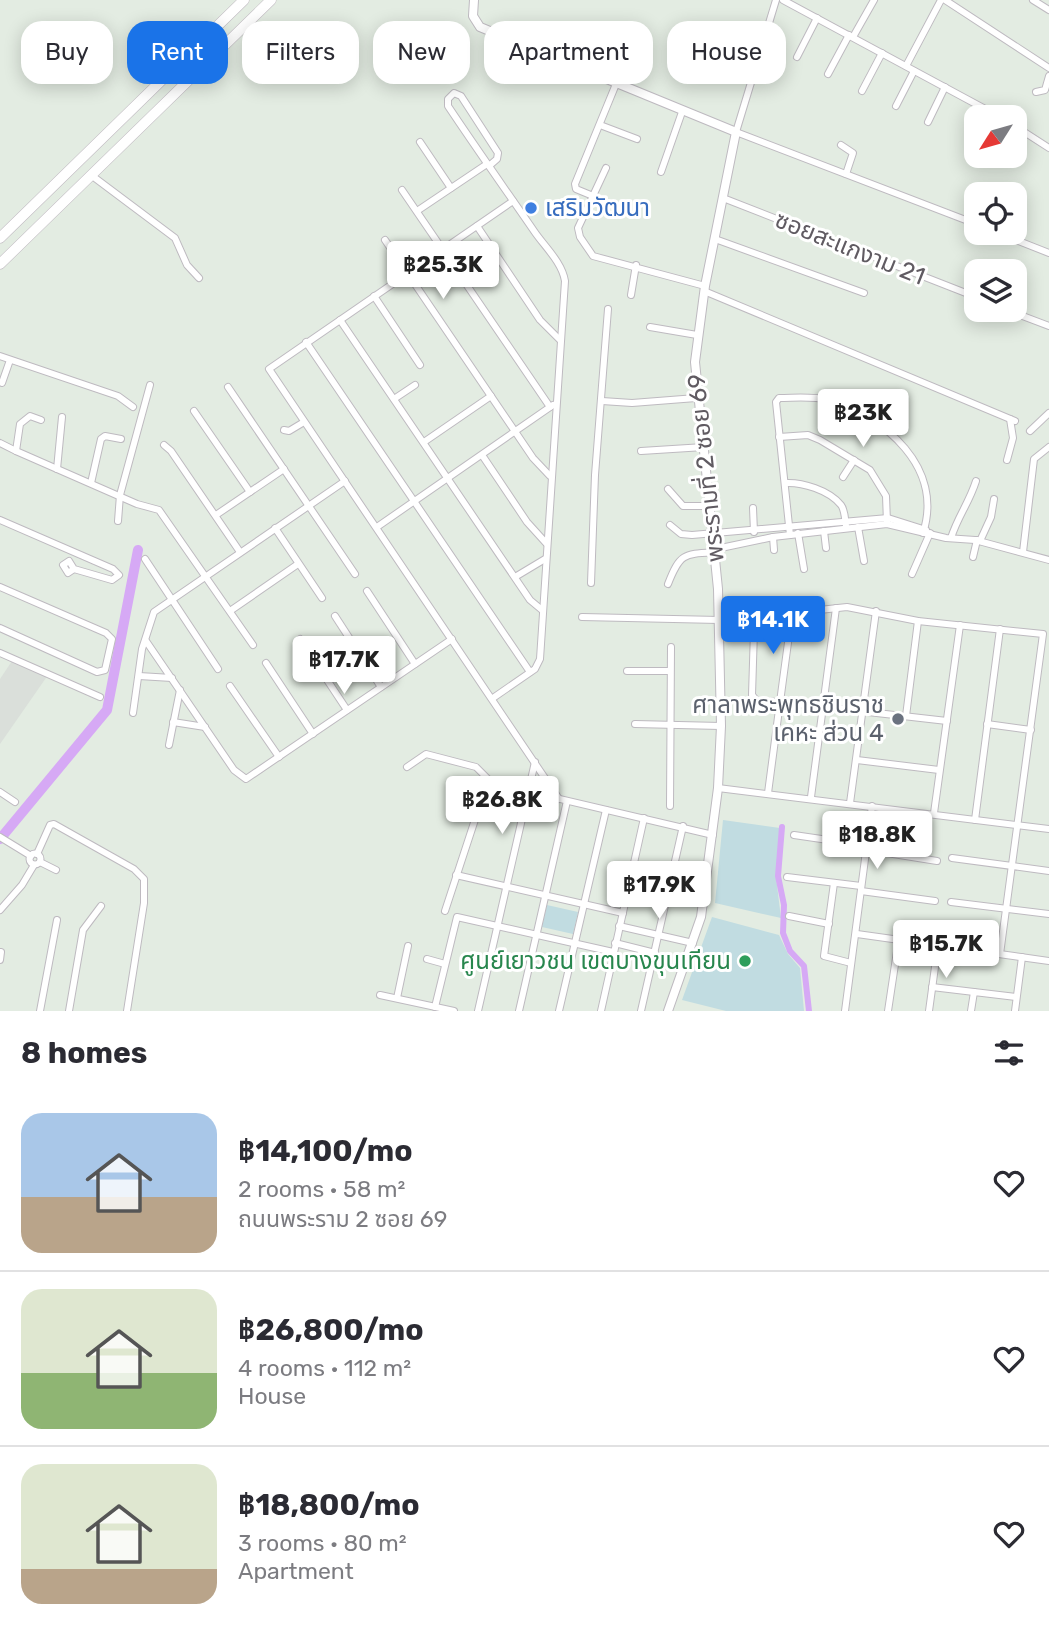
<!DOCTYPE html>
<meta charset="utf-8">
<style>
body{margin:0;font-family:Rubik,"Noto Sans Thai",sans-serif;background:#f2f2f3;color:#2b2b33;height:100vh;display:flex;flex-direction:column;font-size:26px;white-space:nowrap}
*{box-sizing:border-box;margin:0}
p{font-size:23px;color:#7c7c81}
.icon{flex:none;width:38px;height:38px;fill:none;stroke:currentColor;stroke-width:2;stroke-linecap:round;stroke-linejoin:round}
.map{position:relative;height:1011px;overflow:hidden}
.side{display:flex;flex-direction:column;background:#fff;flex:1}
.side>*{flex:none}
.hud{position:absolute;left:21px;top:21px;width:1008px;height:63px;display:flex;gap:14px}
.needle{width:46px;rotate:233deg}
.fabs{position:absolute;left:964px;top:105px;display:grid;gap:14px}
.fabs a{display:grid;place-items:center;width:63px;height:63px;border-radius:14px;background:#fff;box-shadow:0 4px 18px #0003;font-size:35px}
.price{position:absolute;translate:-50% -60px;padding:0 16px;border-radius:7px;background:#fff;color:#222;font-size:23px;line-height:46px;filter:drop-shadow(0 2px 4px #0008)}
.price::after{content:'';position:absolute;left:50%;top:42px;width:21px;height:16px;margin-left:-10px;background:inherit;clip-path:polygon(0 0,100% 0,50% 100%)}
.price.current{background:#1a73e8;color:#fff}
ul{padding:0;list-style:none}
li{display:flex;align-items:center;gap:21px;height:175px;padding:0 21px}
li+li{border-top:2px solid #e1e1e2}
li span{display:grid;place-items:center;flex:none;width:196px;height:140px;border-radius:21px;color:#555}
li>.icon{margin-inline-start:auto}
span .icon{width:84px;height:84px;fill:#fffc;stroke-width:1}
li b{font-size:30px}
h2{display:flex;justify-content:space-between;align-items:center;height:84px;padding:0 21px;font-size:30px}
.tag{padding:0 24px;border-radius:21px;background:#fff;box-shadow:0 4px 18px #0003;font-size:24px;line-height:63px}
.tag.current{background:#1a73e8;color:#fff}
.map>svg:first-child{display:block}
.industrial{fill:#dadfda}
.green{fill:#c1dce1}
.lines{fill:none;stroke-linecap:round;stroke-linejoin:round}
.canal{stroke:#d6a9f5;stroke-width:6}
.river{stroke:#d6a9f5;stroke-width:10}
.minor-casing{stroke:#bebac0;stroke-width:8}
.tertiary-casing{stroke:#bebac0;stroke-width:10}
.secondary-casing{stroke:#c1bbc2;stroke-width:11}
.minor{stroke:#fff;stroke-width:6}
.tertiary{stroke:#fff;stroke-width:8}
.secondary{stroke:#fff;stroke-width:10}
.shop-dot{fill:#3f7fe0;stroke:#fff;stroke-width:2.5}
.worship-dot{fill:#6b7280;stroke:#fff;stroke-width:2.5}
.leisure-dot{fill:#2e9e5b;stroke:#fff;stroke-width:2.5}
.labels{text-anchor:middle;stroke-width:6;stroke-linejoin:round;paint-order:stroke}
.shop-label{font-size:24px;fill:#366cbe;stroke:#fff;text-anchor:start}
.street-label{font-size:24px;fill:#605b62;stroke:#fff}
.worship-label{font-size:24px;fill:#5b616d;stroke:#fff;text-anchor:end}
.leisure-label{font-size:24px;fill:#27864d;stroke:#fff;text-anchor:end}
</style>
<div class="map">
<svg width="1049" height="1011" viewBox="0 0 1049 1011">
<rect width="100%" height="100%" fill="#e3ece2"/>
<polygon class="industrial" points="12,661 48,675 0,744 0,679"/>
<g class="green">
<polygon points="723,820 780,828 776,877 781,918 715,903"/>
<polygon points="547,905 578,912 573,934 542,927"/>
<polygon points="712,917 779,935 788,954 800,968 804,1011 726,1011 682,1000"/>
</g>
<g class="lines">
<polyline class="canal" points="782,827 778,876 784,905 783,933 790,951 804,966 809,1011"/>
<polyline class="river" points="0,839 107,710 138,550"/>
<g class="minor-casing">
<g id="minor">
<polyline points="776,0 736,132 976,224"/>
<polyline points="783,0 1000,117"/>
<polyline points="945,0 1049,68"/>
<polyline points="1033,0 1049,10"/>
<polyline points="853,37 874,0"/>
<polyline points="797,57 817,18"/>
<polyline points="906,66 941,0"/>
<polyline points="828,74 849,35"/>
<polyline points="862,91 882,53"/>
<polyline points="1036,92 1045,90 1049,76"/>
<polyline points="896,106 914,71"/>
<polyline points="928,122 945,87"/>
<polyline points="600,125 637,139"/>
<polyline points="1015,126 1049,148"/>
<polyline points="420,142 451,188"/>
<polyline points="841,145 853,153 846,174"/>
<path d="M489 166 497 159 498 153 461 96 454 93 448 99V106C476 148 505 189 534 231 544 246 562 262 565 281L540 659 535 669 493 698"/>
<polyline points="606,168 578,228 580,237 593,256 705,286"/>
<polyline points="661,172 682,112"/>
<polyline points="91,175 175,238 187,265 199,278"/>
<polyline points="402,190 550,407"/>
<polyline points="593,196 576,189 575,184 616,84"/>
<polyline points="723,198 976,297"/>
<polyline points="513,201 269,369 559,799"/>
<polyline points="417,211 487,164"/>
<polyline points="477,226 540,320 560,340"/>
<polyline points="998,233 1049,253"/>
<polyline points="715,239 864,293"/>
<polyline points="385,240 533,458 550,476"/>
<polyline points="704,291 1015,421"/>
<polyline points="631,295 636,265"/>
<polyline points="374,296 420,365"/>
<polyline points="1007,310 1049,326"/>
<polyline points="340,320 530,600 542,610"/>
<polyline points="650,327 697,335"/>
<polyline points="306,342 530,672"/>
<polyline points="0,356 118,396 133,407"/>
<polyline points="2,383 10,360"/>
<polyline points="228,387 355,574"/>
<polyline points="394,399 415,385"/>
<polyline points="602,401 632,403 696,398"/>
<polyline points="194,411 250,492"/>
<polyline points="41,420 30,416 20,424 16,451 137,504 159,510 253,645"/>
<polyline points="284,430 289,431 304,422"/>
<polyline points="1030,431 1049,413"/>
<polyline points="779,437 808,435 820,440 870,470 886,496 887,522"/>
<polyline points="424,442 491,396"/>
<polyline points="0,443 16,451"/>
<polyline points="164,445 171,451 240,552"/>
<polyline points="641,451 704,447"/>
<polyline points="482,455 527,522 546,543"/>
<polyline points="1007,460 1013,438 1010,419"/>
<polyline points="57,469 62,417"/>
<polyline points="843,477 854,460"/>
<polyline points="91,483 101,439 105,436 121,439"/>
<path d="M785 483C802 482 829 490 841 505 845 510 845 520 846 526"/>
<polyline points="668,489 683,506 712,506"/>
<polyline points="753,508 754,532"/>
<polyline points="216,515 284,469"/>
<polyline points="0,520 113,569 119,575 112,580 74,569 68,573 63,565 69,561 74,569"/>
<polyline points="118,521 120,495 150,385"/>
<polyline points="670,525 681,534 692,535 888,518 926,530"/>
<polyline points="377,527 553,405"/>
<polyline points="858,527 864,561"/>
<polyline points="275,528 322,598"/>
<polyline points="824,531 826,548"/>
<polyline points="798,533 804,569"/>
<path d="M790 535 776 402 779 398C795 398 812 396 828 400 886 417 944 468 923 533"/>
<polyline points="773,537 774,550"/>
<path d="M951 538C958 516 969 503 976 481"/>
<polyline points="980,541 991,517 994,499"/>
<polyline points="716,549 773,537 887,524 946,538 975,540 1049,560"/>
<polyline points="1023,552 1034,459 1049,447"/>
<polyline points="973,557 977,540"/>
<polyline points="145,559 218,669"/>
<polyline points="912,574 930,533"/>
<polyline points="515,577 545,559"/>
<polyline points="591,583 595,475 608,309"/>
<path d="M668 584C680 553 684 554 716 552"/>
<polyline points="0,587 106,633 112,639 105,670 97,672 0,628"/>
<polyline points="367,591 415,664"/>
<polyline points="230,611 298,564"/>
<polyline points="792,613 780,702 947,721"/>
<polyline points="335,616 381,687"/>
<polyline points="582,617 719,620"/>
<polyline points="300,639 347,710"/>
<polyline points="146,641 234,770 246,779 452,639"/>
<polyline points="0,653 100,697"/>
<polyline points="266,663 313,734"/>
<polyline points="627,671 670,671"/>
<polyline points="139,676 172,678"/>
<polyline points="230,686 279,757"/>
<polyline points="133,713 142,649 154,612 345,481"/>
<polyline points="906,716 918,621"/>
<polyline points="173,722 205,727"/>
<polyline points="635,724 721,726"/>
<polyline points="987,724 1031,730"/>
<polyline points="169,745 180,690"/>
<polyline points="857,760 939,770"/>
<polyline points="407,767 426,754 476,767 492,783 713,835"/>
<polyline points="718,788 1049,829"/>
<polyline points="0,792 15,802"/>
<polyline points="768,793 780,702 757,701 752,695 754,630 759,620 792,613 847,607 918,621 1043,634 1000,954"/>
<polyline points="811,797 836,608"/>
<polyline points="850,803 876,611"/>
<polyline points="670,806 671,647"/>
<polyline points="934,813 960,625"/>
<polyline points="975,820 1000,629"/>
<polyline points="794,835 869,846"/>
<polyline points="0,837 31,856"/>
<polyline points="868,850 937,861"/>
<circle cx="35" cy="859" r="5.5"/>
<polyline points="37,854 50,825 54,824 134,869 144,879 144,903 127,1011"/>
<polyline points="952,858 1049,871"/>
<polyline points="40,862 56,870"/>
<polyline points="456,875 623,913"/>
<polyline points="787,877 861,886"/>
<polyline points="834,883 824,956 851,963"/>
<polyline points="861,891 935,901"/>
<polyline points="951,902 1049,914"/>
<polyline points="0,910 22,885 34,865"/>
<polyline points="445,911 488,780"/>
<polyline points="789,916 829,924"/>
<polyline points="619,926 693,943"/>
<polyline points="857,934 1049,961"/>
<polyline points="615,943 655,953"/>
<polyline points="427,959 445,964"/>
<polyline points="0,960 1,952"/>
<polyline points="932,987 974,992"/>
<polyline points="380,995 454,1011"/>
<polyline points="397,998 408,946"/>
<polyline points="435,1007 457,917 613,952"/>
<polyline points="40,1011 57,920"/>
<polyline points="69,1011 83,930 101,906"/>
<polyline points="478,1011 535,762"/>
<polyline points="519,1011 567,801"/>
<polyline points="559,1011 606,810"/>
<polyline points="601,1011 644,818"/>
<polyline points="641,1011 683,826"/>
<polyline points="845,1011 872,806"/>
<polyline points="888,1011 899,938"/>
<polyline points="929,1011 938,945"/>
<polyline points="971,1011 974,992 1016,997"/>
<polyline points="1015,1011 1022,957"/>
</g>
</g>
<g class="tertiary-casing">
<polyline id="tertiary" points="474,0 473,16 480,27 736,132 705,286 695,362 718,589 721,726 718,788 701,917 668,1011"/>
</g>
<g class="secondary-casing">
<g id="secondary">
<polyline points="0,238 244,0"/>
<polyline points="0,264 271,0"/>
</g>
</g>
<use href="#minor" class="minor"/>
<use href="#tertiary" class="tertiary"/>
<use href="#secondary" class="secondary"/>
</g>
<circle class="shop-dot" cx="531" cy="208" r="7"/>
<circle class="worship-dot" cx="898" cy="719" r="7"/>
<circle class="leisure-dot" cx="745" cy="961" r="7"/>
<g class="labels">
<g class="shop-label">
<text x="545" y="216">เสริมวัฒนา</text>
</g>
<g class="street-label">
<text transform="translate(850 248) rotate(22)" y="8">ซอยสะแกงาม 21</text>
<text transform="translate(706 468) rotate(-96)" y="8">พระรามที่ 2 ซอย 69</text>
</g>
<g class="worship-label">
<text x="884" y="713">ศาลาพระพุทธชินราช<tspan x="884" dy="28">เคหะ ส่วน 4</tspan></text>
</g>
<g class="leisure-label">
<text x="731" y="969">ศูนย์เยาวชน เขตบางขุนเทียน</text>
</g>
</g>
</svg>
<div class="fabs">
<a><svg class="needle" viewBox="-14 -14 28 28"><path d="M0-13l5 13h-10z" fill="#e53935"/><path d="M0 13l5-13h-10z" fill="#7c7c81"/></svg></a>
<a><svg class="icon" aria-label="locate" viewBox="0 0 24 24"><circle cx="12" cy="12" r="6"/><path d="M12 2v4M12 18v4M2 12h4M18 12h4"/></svg></a>
<a><svg class="icon" aria-label="layers" viewBox="0 0 24 24"><path d="M12 4l9 5-9 5-9-5zM3 14l9 5 9-5"/></svg></a>
</div>
<b class="price" style="left:443px;top:301px">฿25.3K</b>
<b class="price" style="left:863px;top:449px">฿23K</b>
<b class="price current" style="left:773px;top:656px">฿14.1K</b>
<b class="price" style="left:344px;top:696px">฿17.7K</b>
<b class="price" style="left:502px;top:836px">฿26.8K</b>
<b class="price" style="left:877px;top:871px">฿18.8K</b>
<b class="price" style="left:659px;top:921px">฿17.9K</b>
<b class="price" style="left:946px;top:980px">฿15.7K</b>
<div class="hud">
<a class="tag">Buy</a>
<a class="tag current">Rent</a>
<a class="tag">Filters</a>
<a class="tag">New</a>
<a class="tag">Apartment</a>
<a class="tag">House</a>
</div>
</div>
<section class="side">
<h2>8 homes<svg class="icon" aria-label="filters" viewBox="0 0 24 24"><path d="M4 7h16M4 17h16"/><circle cx="9" cy="7" r="2"/><circle cx="15" cy="17" r="2"/></svg></h2>
<ul>
<li><span style="background:linear-gradient(#a9c7e8 60%,#b9a48a 0)"><svg class="icon" aria-label="home" viewBox="0 0 24 24"><path d="M3 11l9-7 9 7M6 9v11h12V9"/></svg></span><div><b>฿14,100/mo</b><p>2 rooms · 58 m²</p><p>ถนนพระราม 2 ซอย 69</p></div><svg class="icon" aria-label="heart" viewBox="0 0 24 24"><path d="M12 20l-8-8c-3-5 5-10 8-4 3-6 11-1 8 4z"/></svg></li>
<li><span style="background:linear-gradient(#dfe7d0 60%,#8fb573 0)"><svg class="icon" aria-label="home" viewBox="0 0 24 24"><path d="M3 11l9-7 9 7M6 9v11h12V9"/></svg></span><div><b>฿26,800/mo</b><p>4 rooms · 112 m²</p><p>House</p></div><svg class="icon" aria-label="heart" viewBox="0 0 24 24"><path d="M12 20l-8-8c-3-5 5-10 8-4 3-6 11-1 8 4z"/></svg></li>
<li><span style="background:linear-gradient(#dfe7d0 75%,#b9a48a 0)"><svg class="icon" aria-label="home" viewBox="0 0 24 24"><path d="M3 11l9-7 9 7M6 9v11h12V9"/></svg></span><div><b>฿18,800/mo</b><p>3 rooms · 80 m²</p><p>Apartment</p></div><svg class="icon" aria-label="heart" viewBox="0 0 24 24"><path d="M12 20l-8-8c-3-5 5-10 8-4 3-6 11-1 8 4z"/></svg></li>
</ul>
</section>
